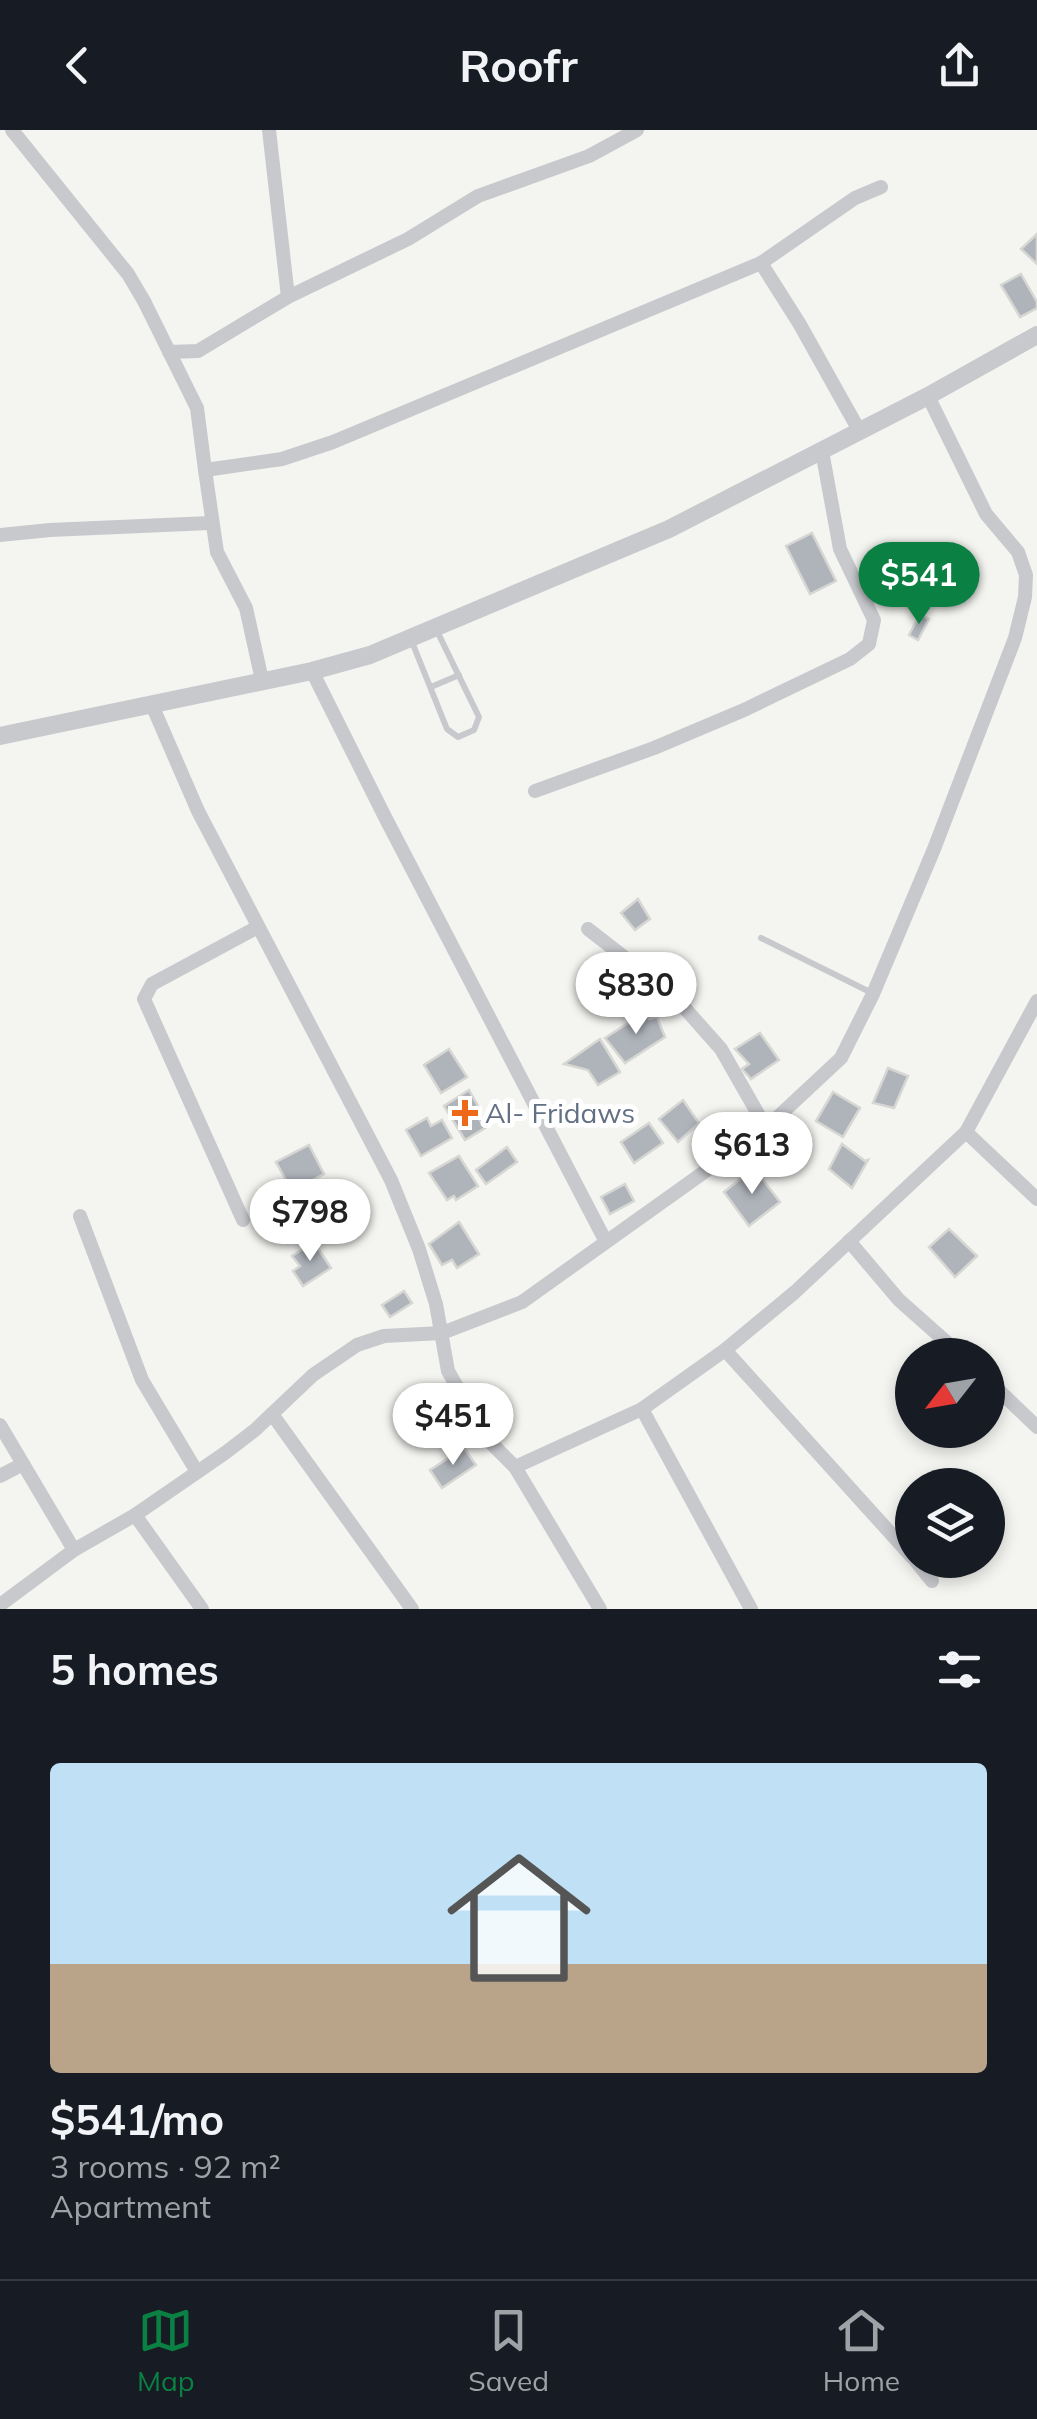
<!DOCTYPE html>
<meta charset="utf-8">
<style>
body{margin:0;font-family:Mulish,sans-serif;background:#20242c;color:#f1f3f6;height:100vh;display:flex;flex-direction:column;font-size:38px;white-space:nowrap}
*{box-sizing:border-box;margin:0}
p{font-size:32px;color:#9ea1a6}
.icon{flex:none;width:55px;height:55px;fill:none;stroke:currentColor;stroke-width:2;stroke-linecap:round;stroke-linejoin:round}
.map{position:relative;height:1479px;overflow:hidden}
.drawer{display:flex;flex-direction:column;background:#171b24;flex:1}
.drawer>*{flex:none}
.needle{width:65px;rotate:239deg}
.fabs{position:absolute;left:895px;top:1208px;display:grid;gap:20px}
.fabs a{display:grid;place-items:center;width:110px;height:110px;border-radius:50%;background:#171b24;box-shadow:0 5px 15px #0003;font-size:50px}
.price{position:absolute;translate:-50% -85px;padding:0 22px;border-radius:35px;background:#fff;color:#222;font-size:32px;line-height:65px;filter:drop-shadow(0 2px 5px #0008)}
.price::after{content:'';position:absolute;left:50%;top:60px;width:30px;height:22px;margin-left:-15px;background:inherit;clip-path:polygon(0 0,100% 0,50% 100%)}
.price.current{background:#0b8043;color:#fff}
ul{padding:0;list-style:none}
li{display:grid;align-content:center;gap:20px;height:530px;padding:0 50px}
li+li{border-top:2px solid #363941}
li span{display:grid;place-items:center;height:310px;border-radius:10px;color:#555}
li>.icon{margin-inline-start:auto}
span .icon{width:180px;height:180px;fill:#fffc;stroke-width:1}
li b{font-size:42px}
h2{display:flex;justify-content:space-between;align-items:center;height:120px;padding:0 50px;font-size:42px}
header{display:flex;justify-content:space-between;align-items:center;height:130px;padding:0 50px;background:#171b24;font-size:45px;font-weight:700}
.menu{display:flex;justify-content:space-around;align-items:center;height:140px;border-top:2px solid #363941;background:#171b24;font-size:28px;color:#9ea1a6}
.menu a{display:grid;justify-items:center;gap:5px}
.menu .current{color:#0b8043}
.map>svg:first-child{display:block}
.building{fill:#afb4bb;stroke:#d6d6d3;stroke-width:2.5}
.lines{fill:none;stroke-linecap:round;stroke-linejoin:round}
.service{stroke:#c7c9cd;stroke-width:6}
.minor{stroke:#c7c9cd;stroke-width:14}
.tertiary{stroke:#c7c9cd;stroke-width:18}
.poi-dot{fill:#ed6818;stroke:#fff;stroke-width:4}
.labels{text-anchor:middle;stroke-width:10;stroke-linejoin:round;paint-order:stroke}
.poi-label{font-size:28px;fill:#627084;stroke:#fff;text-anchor:start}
</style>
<header><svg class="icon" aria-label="back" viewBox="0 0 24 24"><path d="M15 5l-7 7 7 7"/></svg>Roofr<svg class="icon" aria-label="share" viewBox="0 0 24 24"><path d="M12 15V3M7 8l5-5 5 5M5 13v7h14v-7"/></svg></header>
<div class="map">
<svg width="1037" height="1479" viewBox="0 0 1037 1479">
<rect width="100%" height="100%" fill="#f4f5f1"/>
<g class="building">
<polygon points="1037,104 1037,134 1021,119"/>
<polygon points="1021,144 1037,172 1037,178 1020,187 1001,155"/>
<polygon points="812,403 836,451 810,464 786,416"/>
<polygon points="920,484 929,489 918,510 909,505"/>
<polygon points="638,769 650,789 635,800 621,783"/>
<polygon points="645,882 649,889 657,887 665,907 625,933 605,908"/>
<polygon points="760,903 779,930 751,949 742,939 749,934 735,919"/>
<polygon points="600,909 620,942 598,955 588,940 564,934"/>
<polygon points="449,919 467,947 441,963 424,935"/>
<polygon points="888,938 908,946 894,978 873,973"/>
<polygon points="469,960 478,976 473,979 485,998 465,1010 444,976"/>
<polygon points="833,962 860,978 843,1007 816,991"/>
<polygon points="683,970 699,993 678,1012 659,989"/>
<polygon points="427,988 431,996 442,990 452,1008 421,1026 406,1000"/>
<polygon points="649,993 663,1013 634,1033 621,1012"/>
<polygon points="842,1014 865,1031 868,1030 852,1058 829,1039"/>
<polygon points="309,1015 324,1044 292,1061 276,1032"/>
<polygon points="507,1017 517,1032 486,1054 476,1040"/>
<polygon points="459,1026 478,1056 456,1070 454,1066 447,1070 429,1043"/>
<polygon points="754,1038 780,1072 749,1096 724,1062"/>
<polygon points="625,1054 634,1071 610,1084 601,1067"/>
<polygon points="459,1092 479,1124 457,1138 452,1130 442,1135 429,1114"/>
<polygon points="949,1099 977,1126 955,1147 929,1117"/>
<polygon points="314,1112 331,1138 303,1156 293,1141 300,1136 292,1126"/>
<polygon points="404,1161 412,1173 390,1187 382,1175"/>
<polygon points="464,1318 476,1335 442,1358 430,1340"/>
</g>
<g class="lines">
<g class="service">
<polyline points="412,512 447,599 458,607 474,600 479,587 436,499"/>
<polyline points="431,557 459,545"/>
<polyline points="761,808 872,863"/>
</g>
<g class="minor">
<polyline points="12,0 128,144 144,171 197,278 205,340 282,329 333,312 761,133 799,193 860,302"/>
<polyline points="269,0 288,167"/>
<polyline points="761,133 855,68 881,57"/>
<polyline points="169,222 198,221 288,167 408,109 478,66 589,26 637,0"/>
<polyline points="205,340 217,422 246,478 262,550"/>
<polyline points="0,405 50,400 210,393"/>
<polyline points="312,541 385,687 605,1110"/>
<polyline points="152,575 198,681 391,1050 419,1119 436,1174 448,1241 487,1309 515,1337 600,1479"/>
<polyline points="535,661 654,618 744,580 850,529 869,514 874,490 840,419 822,321"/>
<polyline points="588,799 674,866 721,919 766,998"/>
<polyline points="966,1002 1037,1069"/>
<polyline points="80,1086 142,1250 197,1342"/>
<polyline points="243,1090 144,869 152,854 258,797"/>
<polyline points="849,1111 899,1170 961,1225"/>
<polyline points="725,1220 912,1427"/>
<polyline points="988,1250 1037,1297"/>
<polyline points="642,1279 751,1479"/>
<polyline points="272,1284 412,1479"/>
<polyline points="0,1295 74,1420"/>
<polyline points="515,1337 642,1279 725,1220 795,1162 966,1002 1037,871"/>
<polyline points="0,1346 23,1334"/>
<polyline points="135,1385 202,1479"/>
<polyline points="915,1430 932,1451"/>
<polyline points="0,1475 74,1420 135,1385 225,1323 255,1300 313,1245 357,1215 384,1206 442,1203 522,1172 766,998 841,928 873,864 934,719 1015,508 1025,467 1026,445 1018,422 986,384 928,266"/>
</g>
<polyline class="tertiary" points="0,606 312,541 370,525 669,399 928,266 1037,205"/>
</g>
<path class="poi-dot" d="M460 968h10v10h10v10h-10v10h-10v-10h-10v-10h10z"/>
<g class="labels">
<g class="poi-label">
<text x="485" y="993">Al- Fridaws</text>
</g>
</g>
</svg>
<div class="fabs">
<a><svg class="needle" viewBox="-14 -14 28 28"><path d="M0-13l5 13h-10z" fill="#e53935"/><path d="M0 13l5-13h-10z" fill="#9ea1a6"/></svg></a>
<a><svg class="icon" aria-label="layers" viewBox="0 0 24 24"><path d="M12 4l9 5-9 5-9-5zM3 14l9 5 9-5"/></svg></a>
</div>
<b class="price current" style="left:919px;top:497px">$541</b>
<b class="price" style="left:636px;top:907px">$830</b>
<b class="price" style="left:752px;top:1067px">$613</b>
<b class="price" style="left:310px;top:1134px">$798</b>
<b class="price" style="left:453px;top:1338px">$451</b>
</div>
<section class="drawer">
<h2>5 homes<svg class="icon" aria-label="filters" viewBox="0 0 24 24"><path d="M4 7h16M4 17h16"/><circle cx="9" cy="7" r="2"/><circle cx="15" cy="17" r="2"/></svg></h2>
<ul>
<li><span style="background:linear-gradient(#bfe0f5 65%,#b9a48a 0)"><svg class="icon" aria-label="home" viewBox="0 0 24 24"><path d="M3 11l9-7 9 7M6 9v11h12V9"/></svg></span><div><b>$541/mo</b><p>3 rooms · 92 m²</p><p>Apartment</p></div></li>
</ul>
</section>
<nav class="menu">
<a class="current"><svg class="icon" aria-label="map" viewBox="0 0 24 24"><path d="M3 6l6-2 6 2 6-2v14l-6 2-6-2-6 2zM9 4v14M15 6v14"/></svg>Map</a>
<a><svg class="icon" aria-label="saved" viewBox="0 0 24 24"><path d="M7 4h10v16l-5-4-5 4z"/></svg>Saved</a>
<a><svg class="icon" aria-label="home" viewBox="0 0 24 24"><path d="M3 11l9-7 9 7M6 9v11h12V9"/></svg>Home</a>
</nav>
